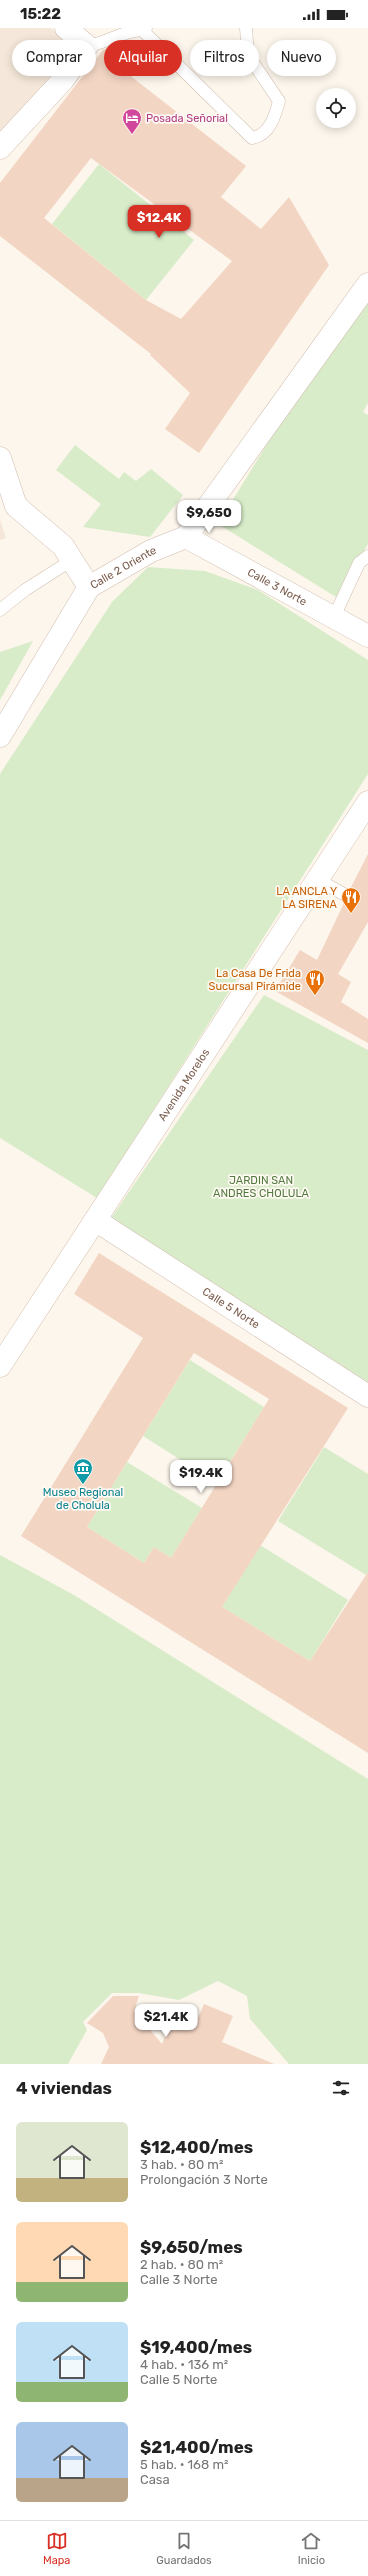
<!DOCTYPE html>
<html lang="es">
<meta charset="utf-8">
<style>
body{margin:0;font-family:Rubik,sans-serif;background:#f6f6f6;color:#222;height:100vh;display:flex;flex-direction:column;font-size:15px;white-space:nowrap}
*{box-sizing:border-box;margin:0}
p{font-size:13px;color:#767676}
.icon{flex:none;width:22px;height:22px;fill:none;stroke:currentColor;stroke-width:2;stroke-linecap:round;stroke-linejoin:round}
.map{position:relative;height:2036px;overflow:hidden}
.details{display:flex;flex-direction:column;background:#fff;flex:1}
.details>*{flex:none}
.hud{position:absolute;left:12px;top:12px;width:344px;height:36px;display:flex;gap:8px}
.controls{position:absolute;left:316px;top:60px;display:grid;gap:8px}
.controls a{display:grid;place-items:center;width:40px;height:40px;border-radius:50%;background:#fff;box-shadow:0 2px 10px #0003;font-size:20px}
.price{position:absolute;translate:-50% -34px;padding:0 9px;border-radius:8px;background:#fff;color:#222;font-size:13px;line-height:26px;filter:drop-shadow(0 1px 2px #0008)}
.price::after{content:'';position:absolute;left:50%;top:24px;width:12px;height:9px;margin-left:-6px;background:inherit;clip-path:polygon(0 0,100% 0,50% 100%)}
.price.on{background:#d93025;color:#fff}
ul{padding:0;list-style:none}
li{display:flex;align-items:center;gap:12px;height:100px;padding:0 16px}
li span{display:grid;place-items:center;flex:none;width:112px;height:80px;border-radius:6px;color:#555}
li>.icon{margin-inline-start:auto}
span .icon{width:48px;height:48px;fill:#fffc;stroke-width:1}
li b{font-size:17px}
h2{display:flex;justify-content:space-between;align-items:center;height:48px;padding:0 16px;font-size:17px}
.pill{padding:0 14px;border-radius:18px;background:#fff;box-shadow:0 2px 10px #0003;font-size:14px;line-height:36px}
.pill.on{background:#d93025;color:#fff}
.status{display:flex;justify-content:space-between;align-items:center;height:28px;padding:0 20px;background:#fff;direction:ltr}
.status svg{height:11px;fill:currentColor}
.tab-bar{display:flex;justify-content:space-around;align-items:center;height:56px;border-top:1px solid #e0e0e0;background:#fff;font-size:11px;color:#767676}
.tab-bar a{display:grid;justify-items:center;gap:2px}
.tab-bar .on{color:#d93025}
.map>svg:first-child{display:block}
.residential{fill:#f5e8da}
.green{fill:#d8ecc9}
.building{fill:#f3d5c3;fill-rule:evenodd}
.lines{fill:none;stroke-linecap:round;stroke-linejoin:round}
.lane-casing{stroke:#d1beb0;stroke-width:13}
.street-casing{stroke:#d1beb0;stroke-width:23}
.secondary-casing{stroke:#d6c0b0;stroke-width:23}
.lane{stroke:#fff;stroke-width:12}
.street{stroke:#fff;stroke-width:22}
.secondary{stroke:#fff;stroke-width:22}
.labels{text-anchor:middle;stroke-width:3.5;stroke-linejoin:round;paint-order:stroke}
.hotel-label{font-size:11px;fill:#b23c85;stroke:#fffaf3;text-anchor:start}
.street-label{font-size:11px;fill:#7a5c4d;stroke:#fffaf3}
.food-label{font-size:11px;fill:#c56008;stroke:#fffaf3;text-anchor:end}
.park-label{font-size:11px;fill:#537a41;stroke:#fffaf3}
.culture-label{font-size:11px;fill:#0d838f;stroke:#fffaf3}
</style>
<div class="status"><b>15:22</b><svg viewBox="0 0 49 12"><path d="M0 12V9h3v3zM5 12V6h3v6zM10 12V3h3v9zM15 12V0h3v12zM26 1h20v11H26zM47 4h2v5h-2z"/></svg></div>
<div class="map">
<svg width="368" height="2036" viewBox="0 0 368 2036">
<rect width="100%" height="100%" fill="#fdf6ec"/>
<g class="residential">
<polygon points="0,0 51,0 77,21 0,108"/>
<polygon points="0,491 6,510 0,512"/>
</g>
<g class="green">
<polygon points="99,136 194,212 146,272 52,196"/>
<polygon points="368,251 368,375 363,384 368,387 368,516 336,569 218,496"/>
<polygon points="75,417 119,451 124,444 136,453 151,441 183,467 150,509 83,499 101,476 56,442"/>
<polygon points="148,539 205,543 258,562 368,632 368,746 97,1170 0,1110 0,746 112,574"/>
<polygon points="33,613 0,672 0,624"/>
<polygon points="264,967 368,1022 368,1354 111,1190"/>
<polygon points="190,1332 264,1379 217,1455 143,1408"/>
<polygon points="324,1419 368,1446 368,1544 366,1547 278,1493"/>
<polygon points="127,1434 202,1480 171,1530 154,1519 144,1535 87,1499"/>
<polygon points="260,1517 348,1572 310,1633 222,1579"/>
<polygon points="0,1527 74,1567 368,1751 368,2036 289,2036 250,1991 247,1968 218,1953 179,1972 139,1965 112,1965 83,1994 87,2002 68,2036 0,2036"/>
</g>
<g class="building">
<path d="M115 17 128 27 119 39 246 138 221 169 261 201 289 169 329 237 199 425 165 401 190 365 150 327 151 326 0 208V155L103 22ZM91 130 232 233 181 291 146 272 44 190Z"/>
<polygon points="368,826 368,894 338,946 351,954 341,974 368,991 368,1015 275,963 300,922 317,932 344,875 350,875 354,871 354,865 350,861"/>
<path d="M99 1225 348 1380 222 1579 310 1633 368 1544V1725L21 1508 143 1310 74 1266ZM194 1325 269 1371 171 1530 154 1519 144 1535 87 1499Z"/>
<polygon points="113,1968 139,1968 134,1983 162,2016 171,1993 193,2002 204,1976 233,1988 222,2014 274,2036 101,2036 109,2019 103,2005 87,1995"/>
</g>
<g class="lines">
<g class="lane-casing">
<g id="lane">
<path d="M146 0 142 2 252 110C270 107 275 88 279 73L248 27 246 0"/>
<path d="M87 18C108 15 121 3 142 2"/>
<polyline points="0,582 25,562 72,532"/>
<polyline points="334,589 359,535 368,528"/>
<polyline points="317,851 347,868"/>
</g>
</g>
<g class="street-casing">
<g id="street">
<polyline points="0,120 63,52 87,18 66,0"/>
<polyline points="0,430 16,478 63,518 89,559"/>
<path id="s1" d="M186 509 368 608"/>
<path id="s2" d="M0 708 89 559 151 523 186 509 368 256"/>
<path id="s3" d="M95 1192 368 1368"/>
</g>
</g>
<g class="secondary-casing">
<g id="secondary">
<path id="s4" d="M0 1338 368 774"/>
</g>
</g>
<use href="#lane" class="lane"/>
<use href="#street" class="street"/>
<use href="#secondary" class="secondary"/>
</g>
<defs>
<g id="hotel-pin" transform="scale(1)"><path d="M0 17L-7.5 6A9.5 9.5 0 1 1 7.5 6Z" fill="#d1479c" stroke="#fffaf3"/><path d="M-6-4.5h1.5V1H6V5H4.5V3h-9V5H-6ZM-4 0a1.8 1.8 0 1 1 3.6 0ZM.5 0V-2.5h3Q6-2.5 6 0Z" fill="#fff"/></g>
<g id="restaurant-pin" transform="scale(1)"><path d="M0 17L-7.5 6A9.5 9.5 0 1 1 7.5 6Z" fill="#e8710a" stroke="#fffaf3"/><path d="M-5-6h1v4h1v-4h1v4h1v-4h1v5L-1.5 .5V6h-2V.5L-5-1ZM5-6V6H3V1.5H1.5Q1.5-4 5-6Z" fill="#fff"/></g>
<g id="museum-pin" transform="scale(1)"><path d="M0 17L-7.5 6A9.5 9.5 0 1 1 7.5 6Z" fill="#0f9aa8" stroke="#fffaf3"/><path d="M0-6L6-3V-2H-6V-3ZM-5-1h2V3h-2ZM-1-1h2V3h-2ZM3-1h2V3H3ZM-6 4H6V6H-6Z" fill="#fff"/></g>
</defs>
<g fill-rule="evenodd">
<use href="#hotel-pin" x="132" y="90"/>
<use href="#restaurant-pin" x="351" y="869"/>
<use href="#restaurant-pin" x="315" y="951"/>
<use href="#museum-pin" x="83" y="1440"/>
</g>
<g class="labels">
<g class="hotel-label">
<text x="146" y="94">Posada Señorial</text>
</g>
<g class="street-label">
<text dy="4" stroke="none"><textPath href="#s2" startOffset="213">Calle 2 Oriente</textPath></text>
<text dy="4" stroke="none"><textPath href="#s1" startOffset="104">Calle 3 Norte</textPath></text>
<text dy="4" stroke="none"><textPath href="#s4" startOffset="336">Avenida Morelos</textPath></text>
<text dy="4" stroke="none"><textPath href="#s3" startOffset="162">Calle 5 Norte</textPath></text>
</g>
<g class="food-label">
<text x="337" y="867">LA ANCLA Y<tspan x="337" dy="13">LA SIRENA</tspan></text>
<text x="301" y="949">La Casa De Frida<tspan x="301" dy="13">Sucursal Pirámide</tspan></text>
</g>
<g class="park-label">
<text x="261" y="1156">JARDIN SAN<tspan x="261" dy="13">ANDRES CHOLULA</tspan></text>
</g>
<g class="culture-label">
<text x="83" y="1468">Museo Regional<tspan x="83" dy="13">de Cholula</tspan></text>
</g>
</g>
</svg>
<div class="controls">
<a><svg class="icon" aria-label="locate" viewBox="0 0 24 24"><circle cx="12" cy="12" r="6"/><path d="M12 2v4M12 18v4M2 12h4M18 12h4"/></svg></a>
</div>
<b class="price on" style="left:159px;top:211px">$12.4K</b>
<b class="price" style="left:209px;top:506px">$9,650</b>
<b class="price" style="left:201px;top:1466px">$19.4K</b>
<b class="price" style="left:166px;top:2010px">$21.4K</b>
<div class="hud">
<a class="pill">Comprar</a>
<a class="pill on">Alquilar</a>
<a class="pill">Filtros</a>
<a class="pill">Nuevo</a>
</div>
</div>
<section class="details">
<h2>4 viviendas<svg class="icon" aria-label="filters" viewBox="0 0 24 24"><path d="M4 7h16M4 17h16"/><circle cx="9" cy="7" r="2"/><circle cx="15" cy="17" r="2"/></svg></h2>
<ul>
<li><span style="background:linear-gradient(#dfe7d0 70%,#c2b280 0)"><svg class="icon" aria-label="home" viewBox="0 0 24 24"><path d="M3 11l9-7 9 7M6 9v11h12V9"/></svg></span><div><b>$12,400/mes</b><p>3 hab. · 80 m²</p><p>Prolongación 3 Norte</p></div></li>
<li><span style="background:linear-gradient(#ffd9b3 75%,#8fb573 0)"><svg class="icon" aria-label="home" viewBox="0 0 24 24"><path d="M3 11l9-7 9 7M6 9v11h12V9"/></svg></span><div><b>$9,650/mes</b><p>2 hab. · 80 m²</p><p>Calle 3 Norte</p></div></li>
<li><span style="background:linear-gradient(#bfe0f5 75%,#8fb573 0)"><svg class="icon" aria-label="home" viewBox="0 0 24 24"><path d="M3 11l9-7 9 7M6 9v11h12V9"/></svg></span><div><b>$19,400/mes</b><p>4 hab. · 136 m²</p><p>Calle 5 Norte</p></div></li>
<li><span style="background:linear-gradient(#a9c7e8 70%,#b9a48a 0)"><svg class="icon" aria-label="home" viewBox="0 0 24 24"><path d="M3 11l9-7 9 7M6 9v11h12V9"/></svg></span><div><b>$21,400/mes</b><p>5 hab. · 168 m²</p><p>Casa</p></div></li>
</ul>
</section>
<nav class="tab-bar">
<a class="on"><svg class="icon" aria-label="map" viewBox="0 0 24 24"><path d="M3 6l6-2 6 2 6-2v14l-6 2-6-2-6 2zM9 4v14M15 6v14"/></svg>Mapa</a>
<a><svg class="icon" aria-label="saved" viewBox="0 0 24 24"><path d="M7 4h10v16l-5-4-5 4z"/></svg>Guardados</a>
<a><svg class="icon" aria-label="home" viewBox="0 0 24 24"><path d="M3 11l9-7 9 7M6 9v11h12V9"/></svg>Inicio</a>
</nav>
